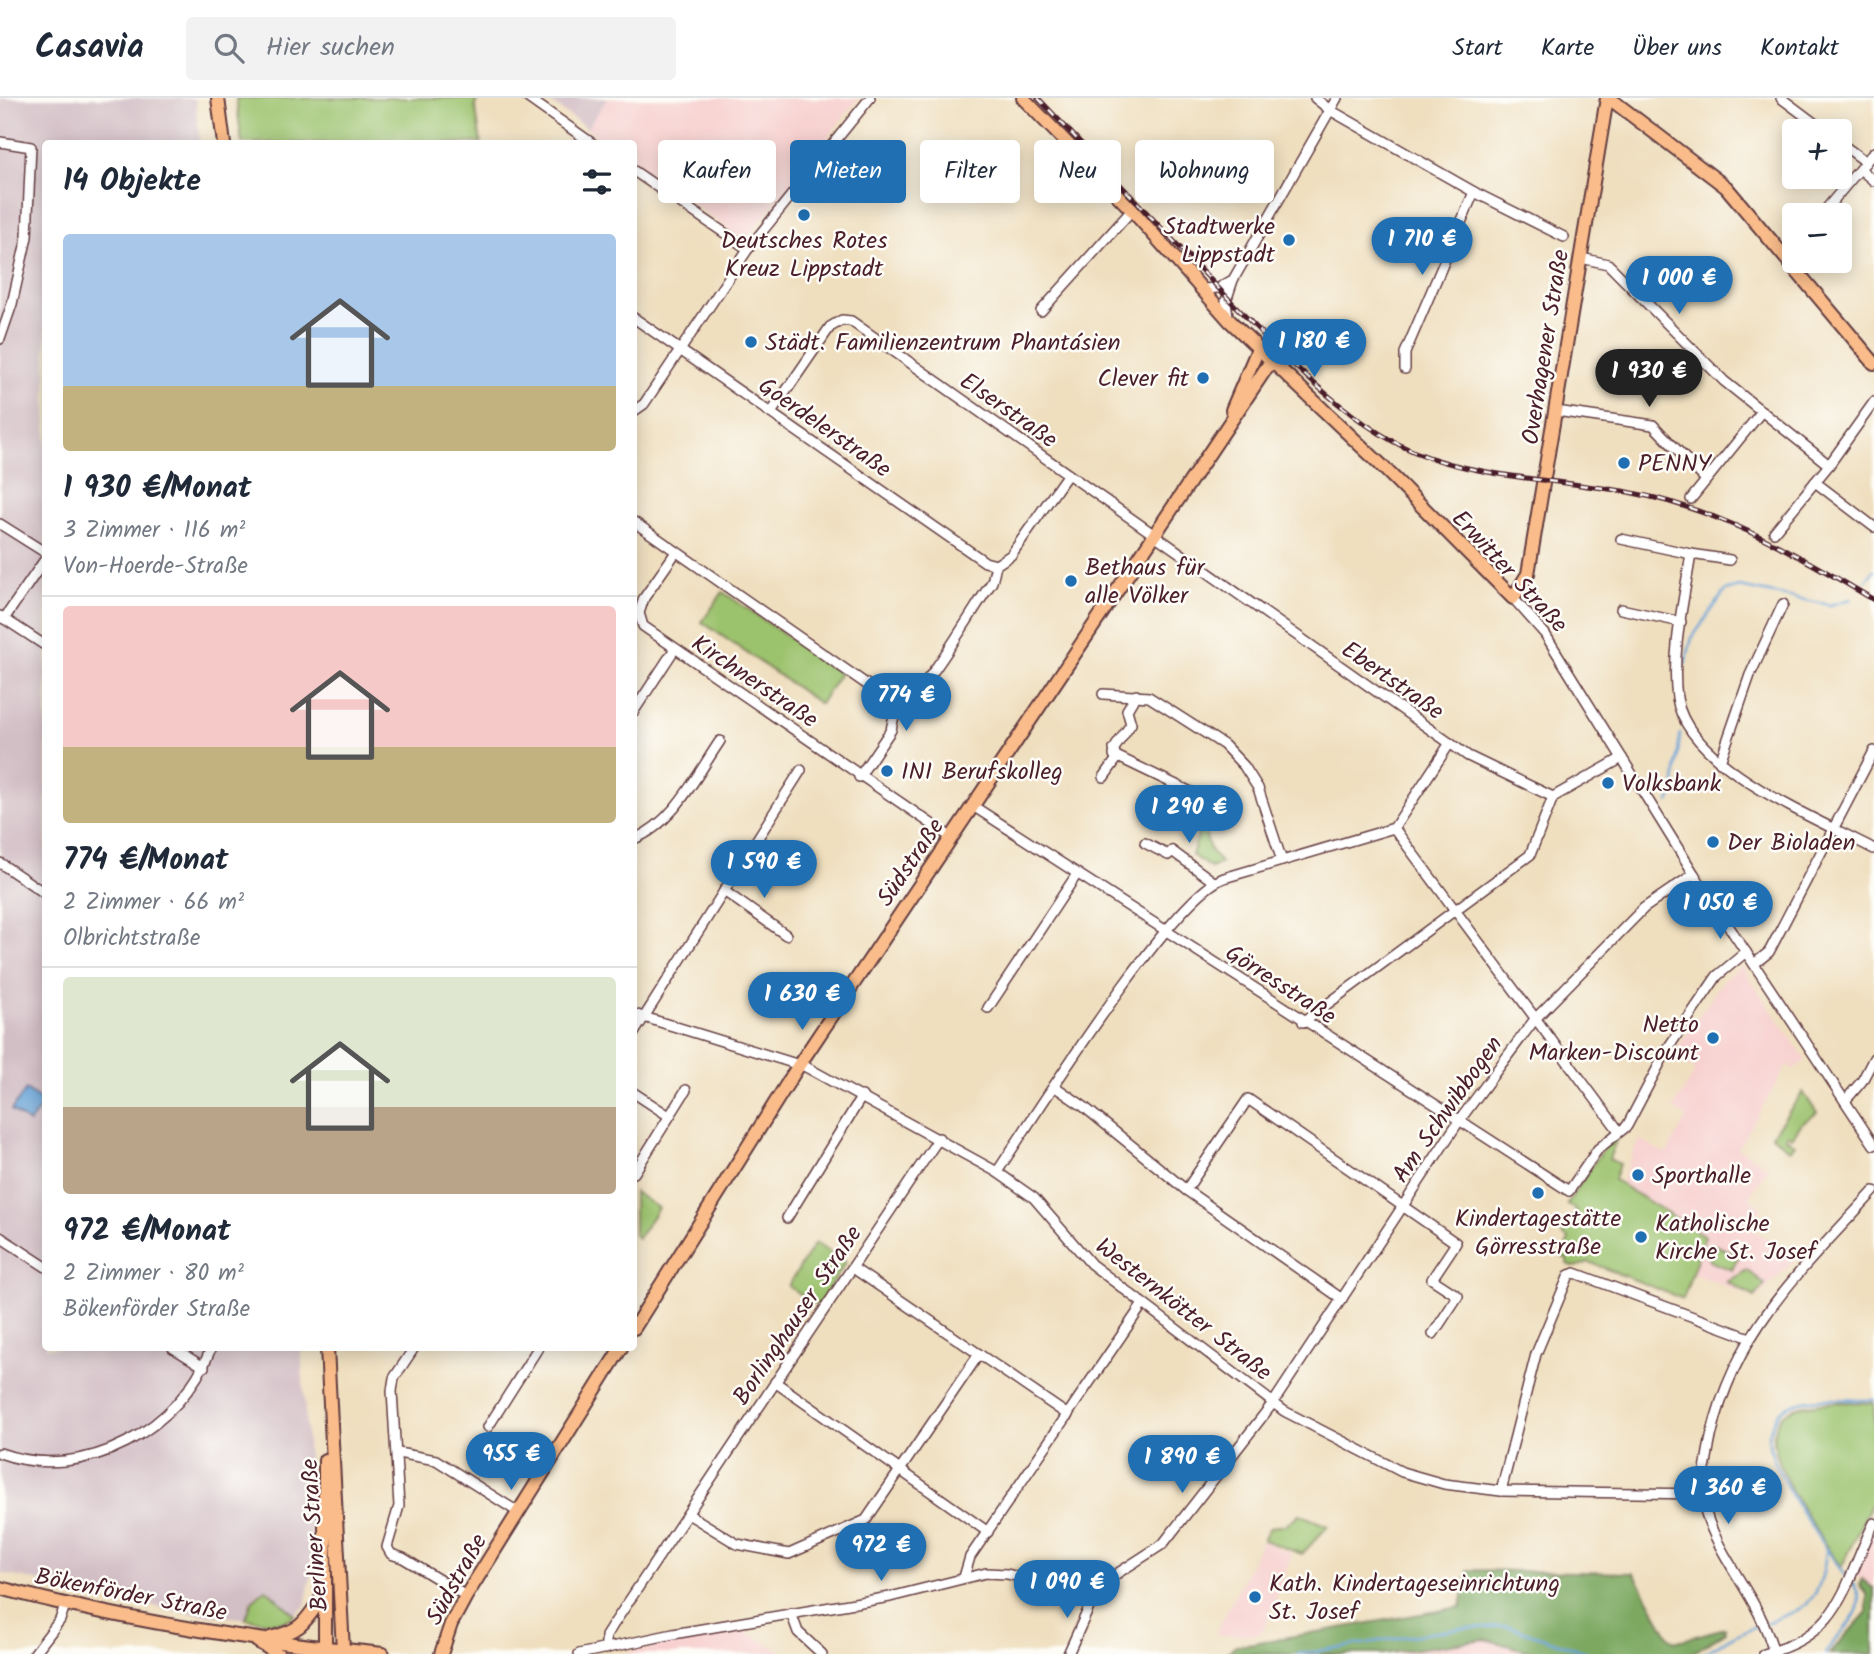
<!DOCTYPE html>
<html lang="de">
<meta charset="utf-8">
<style>
body{margin:0;font-family:Kalam,sans-serif;background:#f2f2f3;color:#1f2937;height:100vh;display:flex;flex-direction:column;font-size:26px;white-space:nowrap}
*{box-sizing:border-box;margin:0}
p{font-size:23px;color:#747a83}
.icon{flex:none;width:38px;height:38px;fill:none;stroke:currentColor;stroke-width:2;stroke-linecap:round;stroke-linejoin:round}
.map{position:relative;flex:1;overflow:hidden}
.details{position:absolute;left:42px;top:42px;width:595px;height:1211px;display:flex;flex-direction:column;background:#fff;border-radius:7px;box-shadow:0 4px 18px #0003}
.details>*{flex:none}
.top-card{position:absolute;left:658px;top:42px;width:665px;height:63px;display:flex;gap:14px}
.tools{position:absolute;left:1782px;top:21px;display:grid;gap:14px}
.tools a{display:grid;place-items:center;width:70px;height:70px;border-radius:7px;background:#fff;box-shadow:0 4px 18px #0003;font-size:35px}
.price{position:absolute;translate:-50% -60px;padding:0 16px;border-radius:24px;background:#1f6fb2;color:#fff;font-size:23px;line-height:46px;filter:drop-shadow(0 2px 4px #0008)}
.price::after{content:'';position:absolute;left:50%;top:42px;width:21px;height:16px;margin-left:-10px;background:inherit;clip-path:polygon(0 0,100% 0,50% 100%)}
.price.active{background:#222;color:#fff}
ul{padding:0;list-style:none}
li{display:grid;align-content:center;gap:14px;height:371px;padding:0 21px}
li+li{border-top:2px solid #e0e1e3}
li span{display:grid;place-items:center;height:217px;border-radius:7px;color:#555}
li>.icon{margin-inline-start:auto}
span .icon{width:126px;height:126px;fill:#fffc;stroke-width:1}
li b{font-size:30px}
h2{display:flex;justify-content:space-between;align-items:center;height:84px;padding:0 21px;font-size:30px}
.tag{padding:0 24px;border-radius:7px;background:#fff;box-shadow:0 4px 18px #0003;font-size:24px;line-height:63px}
.tag.active{background:#1f6fb2;color:#fff}
header{display:flex;align-items:center;gap:42px;box-sizing:border-box;height:98px;padding:0 35px;background:#fff;border-bottom:2px solid #e0e1e3}
header strong{font-size:33px}
nav{display:flex;gap:38px;margin-inline-start:auto;font-size:24px}
.search{width:490px;height:63px;background:#f2f2f3;display:flex;align-items:center;gap:18px;box-sizing:border-box;padding:0 24px;border-radius:7px;color:#747a83;font-size:26px}
.map>svg:first-child{display:block}
.built{fill:#f7d0cf}
.industrial{fill:#d2bec5}
.green{fill:#9bc26d;stroke:#72704c;stroke-width:2}
.forest{fill:#7ca860;stroke:#636446;stroke-width:2}
.water{fill:#66a1d6;stroke:#586080;stroke-width:2}
.lines{fill:none;stroke-linecap:round;stroke-linejoin:round}
.stream{stroke:#66a1d6;stroke-width:2.5}
.minor-casing{stroke:#633c41;stroke-width:12}
.major-casing{stroke:#633c41;stroke-width:16}
.highway-casing{stroke:#633c41;stroke-width:18}
.minor{stroke:#fff;stroke-width:9}
.major{stroke:#f9bc8a;stroke-width:12}
.highway{stroke:#f9bc8a;stroke-width:14}
.rail-casing{stroke:#4a1f2b;stroke-width:5}
.rail{stroke:#fdfcf7;stroke-width:2.5;stroke-dasharray:8;stroke-linecap:butt}
.poi-dot{fill:#1f6fb2;stroke:#fdfcf7;stroke-width:2.5}
.labels{text-anchor:middle;stroke-width:5;stroke-linejoin:round;paint-order:stroke}
.poi-label{font-size:24px;fill:#4a1f2b;stroke:#fdfcf7;text-anchor:start}
.street-label{font-size:24px;fill:#4a1f2b;stroke:#fdfcf7}
</style>
<header>
<strong>Casavia</strong>
<div class="search"><svg class="icon" aria-label="search" viewBox="0 0 24 24"><circle cx="10" cy="10" r="6"/><path d="M15 15l6 6"/></svg>Hier suchen</div>
<nav><a>Start</a><a>Karte</a><a>Über uns</a><a>Kontakt</a></nav>
</header>
<div class="map">
<svg width="1874" height="1556" viewBox="0 0 1874 1556">
<rect width="100%" height="100%" fill="#fdfcf7"/>
<filter id="ink" filterUnits="userSpaceOnUse"><feTurbulence type="fractalNoise" baseFrequency=".0143" numOctaves="2"/><feDisplacementMap in="SourceGraphic" scale="14" xChannelSelector="R" yChannelSelector="G"/><feConvolveMatrix kernelMatrix="1 2 1 2 8 2 1 2 1" color-interpolation-filters="sRGB"/></filter>
<filter id="wash" filterUnits="userSpaceOnUse"><feTurbulence type="fractalNoise" baseFrequency=".00686" numOctaves="4" result="noise"/><feDisplacementMap in="SourceGraphic" scale="28" xChannelSelector="R" yChannelSelector="G"/><feGaussianBlur stdDeviation="1.57" result="paint"/><feColorMatrix in="noise" values="0 0 0 0 0 0 0 0 0 0 0 0 0 0 0 0 0 1.4 0 .05"/><feComposite in="paint" operator="in"/></filter>
<g filter="url(#wash)">
<rect width="100%" height="100%" fill="#efdfbf"/>
<g class="built">
<polygon points="543,0 859,0 745,143 634,64 634,46 607,45"/>
<polygon points="1741,868 1806,962 1792,972 1788,966 1738,1050 1768,1069 1749,1100 1762,1110 1751,1131 1798,1159 1756,1200 1691,1175 1636,1097 1620,1086 1639,1041 1666,1056 1687,1019 1673,1011 1696,972 1673,957 1722,883"/>
<polygon points="1874,1425 1874,1491 1854,1476"/>
<polygon points="1262,1443 1292,1456 1265,1530 1259,1536 1215,1537"/>
<polygon points="742,1532 787,1556 619,1556 654,1549"/>
<polygon points="1485,1541 1538,1556 1383,1556"/>
</g>
<g class="industrial">
<polygon points="0,0 195,0 200,45 46,46 46,1250 301,1250 311,1408 311,1478 305,1508 284,1525 176,1513 0,1475"/>
<polygon points="544,0 608,0 587,30"/>
</g>
<g class="green">
<polygon points="236,0 479,0 475,6 481,45 242,45"/>
<polygon points="723,494 840,575 820,606 702,524"/>
<polygon points="1199,733 1205,733 1210,752 1221,765 1211,770 1192,757"/>
<polygon points="1803,994 1817,1015 1802,1025 1792,1039 1787,1036 1785,1039 1795,1047 1790,1052 1772,1037"/>
<polygon points="1617,1040 1609,1061 1619,1066 1614,1082 1705,1138 1683,1201 1589,1164 1576,1169 1567,1166 1567,1161 1562,1159 1569,1141 1562,1137 1577,1113 1567,1106 1604,1050"/>
<polygon points="634,1094 658,1110 638,1140 634,1137"/>
<polygon points="815,1145 846,1164 818,1208 788,1188"/>
<polygon points="1715,1147 1739,1157 1732,1172 1709,1163"/>
<polygon points="1747,1172 1765,1186 1755,1199 1727,1184"/>
<path d="M1840 1304 1874 1305V1400L1841 1470C1824 1443 1743 1339 1787 1314 1802 1305 1823 1306 1840 1304Z"/>
<polygon points="1299,1416 1328,1428 1302,1456 1263,1442 1270,1429 1286,1427"/>
<path d="M266 1491 295 1517C281 1529 263 1523 246 1521L252 1503Z"/>
</g>
<g class="forest">
<polygon points="1468,1472 1634,1475 1669,1539 1674,1544 1725,1530 1726,1534 1691,1556 1538,1556 1485,1541 1383,1556 1225,1556 1236,1548 1461,1509"/>
<polygon points="1862,1481 1874,1491 1874,1556 1829,1556 1867,1514 1867,1496 1859,1487"/>
</g>
<polygon class="water" points="26,992 44,1005 29,1025 11,1012"/>
<g class="lines">
<g class="stream">
<polyline points="1865,483 1874,473"/>
<polyline points="1685,566 1692,540 1725,493 1739,489 1830,507 1851,501"/>
<polyline points="1669,704 1674,695 1680,636"/>
<path d="M1847 1480C1826 1452 1774 1378 1769 1345 1768 1333 1774 1318 1783 1311 1808 1295 1846 1303 1874 1302"/>
<polyline points="1298,1556 1462,1530 1508,1528 1592,1556"/>
<path d="M1703 1556C1719 1546 1734 1537 1751 1530 1801 1512 1821 1511 1826 1453"/>
<path d="M1825 1556C1839 1532 1874 1512 1852 1485"/>
</g>
</g>
</g>
<g filter="url(#ink)">
<g class="lines">
<g class="minor-casing">
<g id="minor">
<polyline points="528,0 593,46"/>
<polyline points="1315,0 1330,12 1474,94 1564,139"/>
<polyline points="1781,0 1825,33"/>
<polyline points="0,44 31,49 27,139 12,206 0,241"/>
<polyline points="1839,44 1866,64"/>
<polyline points="1860,71 1874,83"/>
<polyline points="634,73 748,151"/>
<polyline points="1821,117 1874,54"/>
<polyline points="1785,159 1794,149"/>
<polyline points="1581,160 1608,166 1724,283 1829,367 1874,304"/>
<polyline points="1202,191 1219,190 1231,183"/>
<polyline points="1041,213 1132,112"/>
<polyline points="1228,218 1226,203 1233,182 1337,0"/>
<polyline points="634,220 985,464 996,467"/>
<polyline points="1405,271 1405,255 1474,94"/>
<polyline points="634,313 644,306 748,151 870,0"/>
<polyline points="1556,313 1653,327 1706,382"/>
<polyline points="771,315 830,229 842,222 851,223 1468,658 1553,699 1622,660"/>
<polyline points="1815,384 1874,429"/>
<polyline points="1691,401 1762,313"/>
<polyline points="634,424 882,597 895,613"/>
<polyline points="0,426 46,455"/>
<polyline points="1774,434 1829,367"/>
<path d="M1621 441 1691 456C1684 502 1671 554 1677 600 1687 669 1818 721 1874 751"/>
<polyline points="676,454 644,500 639,515 643,528 952,740"/>
<polyline points="1691,456 1730,462"/>
<polyline points="996,467 1011,457 1067,377"/>
<polyline points="1513,500 1545,536 1694,776 1874,1047"/>
<polyline points="1621,511 1681,524"/>
<polyline points="0,518 46,548"/>
<polyline points="4,521 46,460"/>
<polyline points="1103,596 1149,599 1224,647 1244,668 1258,690 1282,763"/>
<polyline points="634,613 674,552"/>
<polyline points="1114,657 1197,697"/>
<polyline points="1720,664 1750,577 1783,506"/>
<path d="M859 679 891 632 895 613C919 606 974 510 992 484L996 467"/>
<polyline points="1104,679 1116,662 1114,651 1131,626 1127,612 1136,597"/>
<polyline points="973,708 1569,1093 1598,1051 1627,1028 1668,950 1717,878 1746,854"/>
<polyline points="1394,730 1619,1033"/>
<path d="M634 741C674 725 696 678 720 643"/>
<polyline points="1145,745 1168,757 1172,753 1214,784"/>
<polyline points="0,765 46,796"/>
<polyline points="724,793 786,837"/>
<polyline points="1754,866 1769,854 1874,653"/>
<polyline points="988,910 1077,776"/>
<polyline points="634,916 806,969 997,1074 1034,1100 1091,1166 1284,1313 1402,1374 1444,1386 1501,1393 1703,1396"/>
<polyline points="1303,924 1530,757 1553,699"/>
<polyline points="634,935 801,672"/>
<polyline points="1054,988 1083,1008 1186,1092 1342,1201"/>
<polyline points="634,995 669,1018"/>
<polyline points="1845,1003 1862,983 1874,960"/>
<path d="M997 1074C1034 1019 1172 798 1224 780L1394 730 1450 645"/>
<polyline points="634,1075 686,992"/>
<polyline points="1186,1092 1248,1001 1456,1145 1432,1181 1458,1198 1433,1236"/>
<polyline points="787,1120 862,998"/>
<polyline points="0,1139 46,1169"/>
<polyline points="853,1170 1068,1317"/>
<polyline points="173,1250 204,1269"/>
<polyline points="414,1250 394,1280 392,1293 399,1408 387,1449 391,1456 403,1460 466,1498"/>
<polyline points="775,1284 988,1434"/>
<polyline points="488,1329 538,1250"/>
<path d="M0 1355C85 1386 182 1330 211 1250"/>
<polyline points="398,1355 436,1362 518,1414"/>
<polyline points="1501,1393 1536,1256 1569,1177 1575,1175 1750,1240"/>
<polyline points="688,1416 737,1446 789,1456 866,1422 979,1256"/>
<polyline points="964,1479 970,1459 1143,1206"/>
<polyline points="791,1515 798,1534 822,1556"/>
<polyline points="606,1551 606,1538 613,1527 939,1040"/>
<polyline points="34,1556 60,1522 65,1507"/>
<polyline points="579,1556 673,1536 890,1499 986,1475 1007,1476 1070,1492 1090,1493 1163,1446 1273,1305 1459,1023 1535,921 1644,810 1694,776"/>
<polyline points="1068,1556 1092,1503 1090,1493"/>
<path d="M1764 1556C1843 1536 1843 1487 1874 1425"/>
<path d="M1774 1556C1762 1503 1720 1464 1705 1412 1700 1393 1705 1373 1708 1354 1728 1238 1799 1175 1874 1093"/>
</g>
</g>
<g class="major-casing">
<g id="major">
<polyline points="218,0 224,46"/>
<polyline points="1023,0 1132,112 1230,223 1379,365 1513,500 1528,476 1607,0"/>
<polyline points="1609,0 1726,89 1874,265"/>
<polyline points="1232,312 1258,251"/>
<polyline points="634,1230 799,967 1271,263"/>
<polyline points="327,1250 343,1552"/>
<path d="M0 1490C125 1523 254 1543 383 1556"/>
<path d="M270 1540C303 1532 304 1525 323 1498"/>
<polyline points="257,1543 278,1556"/>
<polyline points="325,1551 325,1362"/>
<polyline points="441,1556 451,1526 466,1498 621,1250"/>
</g>
</g>
<g class="highway-casing">
<g id="highway">
<polyline points="343,1552 343,1556"/>
<polyline points="324,1556 325,1551"/>
</g>
</g>
<use href="#minor" class="minor"/>
<use href="#major" class="major"/>
<use href="#highway" class="highway"/>
<g class="rail-casing">
<path id="rail" d="M1038 0C1094 59 1150 118 1206 177 1261 235 1341 323 1415 354 1479 380 1560 382 1628 394 1719 411 1796 455 1874 502"/>
</g>
<use href="#rail" class="rail"/>
</g>
</g>
<g class="poi-dot">
<circle cx="804" cy="117" r="7"/>
<circle cx="1289" cy="142" r="7"/>
<circle cx="751" cy="244" r="7"/>
<circle cx="1203" cy="280" r="7"/>
<circle cx="1624" cy="365" r="7"/>
<circle cx="1071" cy="483" r="7"/>
<circle cx="887" cy="673" r="7"/>
<circle cx="1608" cy="685" r="7"/>
<circle cx="1713" cy="744" r="7"/>
<circle cx="1713" cy="940" r="7"/>
<circle cx="1638" cy="1077" r="7"/>
<circle cx="1538" cy="1095" r="7"/>
<circle cx="1641" cy="1139" r="7"/>
<circle cx="1255" cy="1499" r="7"/>
</g>
<g class="labels">
<g class="poi-label">
<text x="1275" y="136" text-anchor="end">Stadtwerke<tspan x="1275" dy="28">Lippstadt</tspan></text>
<text x="804" y="150" text-anchor="middle">Deutsches Rotes<tspan x="804" dy="28">Kreuz Lippstadt</tspan></text>
<text x="765" y="252">Städt. Familienzentrum Phantásien</text>
<text x="1189" y="288" text-anchor="end">Clever fit</text>
<text x="1638" y="373">PENNY</text>
<text x="1085" y="477">Bethaus für<tspan x="1085" dy="28">alle Völker</tspan></text>
<text x="901" y="681">INI Berufskolleg</text>
<text x="1622" y="693">Volksbank</text>
<text x="1727" y="752">Der Bioladen</text>
<text x="1699" y="934" text-anchor="end">Netto<tspan x="1699" dy="28">Marken-Discount</tspan></text>
<text x="1652" y="1085">Sporthalle</text>
<text x="1538" y="1128" text-anchor="middle">Kindertagestätte<tspan x="1538" dy="28">Görresstraße</tspan></text>
<text x="1655" y="1133">Katholische<tspan x="1655" dy="28">Kirche St. Josef</tspan></text>
<text x="1269" y="1493">Kath. Kindertageseinrichtung<tspan x="1269" dy="28">St. Josef</tspan></text>
</g>
<g class="street-label">
<text transform="translate(1545 249) rotate(-81)" y="8">Overhagener Straße</text>
<text transform="translate(1009 312) rotate(35)" y="8">Elserstraße</text>
<text transform="translate(825 329) rotate(35)" y="8">Goerdelerstraße</text>
<text transform="translate(1510 473) rotate(47)" y="8">Erwitter Straße</text>
<text transform="translate(1393 582) rotate(35)" y="8">Ebertstraße</text>
<text transform="translate(755 583) rotate(34)" y="8">Kirchnerstraße</text>
<text transform="translate(910 764) rotate(-56)" y="8">Südstraße</text>
<text transform="translate(1281 886) rotate(33)" y="8">Görresstraße</text>
<text transform="translate(1447 1011) rotate(-55)" y="8">Am Schwibbogen</text>
<text transform="translate(1184 1211) rotate(38)" y="8">Westernkötter Straße</text>
<text transform="translate(797 1217) rotate(-56)" y="8">Borlinghauser Straße</text>
<text transform="translate(314 1437) rotate(-94)" y="8">Berliner Straße</text>
<text transform="translate(456 1481) rotate(-61)" y="8">Südstraße</text>
<text transform="translate(131 1496) rotate(11)" y="8">Bökenförder Straße</text>
</g>
</g>
</svg>
<div class="tools">
<a>+</a>
<a>−</a>
</div>
<b class="price" style="left:1422px;top:179px">1 710 €</b>
<b class="price" style="left:1679px;top:218px">1 000 €</b>
<b class="price" style="left:1314px;top:281px">1 180 €</b>
<b class="price active" style="left:1649px;top:311px">1 930 €</b>
<b class="price" style="left:906px;top:635px">774 €</b>
<b class="price" style="left:1189px;top:747px">1 290 €</b>
<b class="price" style="left:764px;top:802px">1 590 €</b>
<b class="price" style="left:1720px;top:843px">1 050 €</b>
<b class="price" style="left:802px;top:934px">1 630 €</b>
<b class="price" style="left:511px;top:1394px">955 €</b>
<b class="price" style="left:1182px;top:1397px">1 890 €</b>
<b class="price" style="left:1728px;top:1428px">1 360 €</b>
<b class="price" style="left:881px;top:1485px">972 €</b>
<b class="price" style="left:1067px;top:1522px">1 090 €</b>
<div class="top-card">
<a class="tag">Kaufen</a>
<a class="tag active">Mieten</a>
<a class="tag">Filter</a>
<a class="tag">Neu</a>
<a class="tag">Wohnung</a>
</div>
<section class="details">
<h2>14 Objekte<svg class="icon" aria-label="filters" viewBox="0 0 24 24"><path d="M4 7h16M4 17h16"/><circle cx="9" cy="7" r="2"/><circle cx="15" cy="17" r="2"/></svg></h2>
<ul>
<li><span style="background:linear-gradient(#a9c7e8 70%,#c2b280 0)"><svg class="icon" aria-label="home" viewBox="0 0 24 24"><path d="M3 11l9-7 9 7M6 9v11h12V9"/></svg></span><div><b>1 930 €/Monat</b><p>3 Zimmer · 116 m²</p><p>Von-Hoerde-Straße</p></div></li>
<li><span style="background:linear-gradient(#f6c9c9 65%,#c2b280 0)"><svg class="icon" aria-label="home" viewBox="0 0 24 24"><path d="M3 11l9-7 9 7M6 9v11h12V9"/></svg></span><div><b>774 €/Monat</b><p>2 Zimmer · 66 m²</p><p>Olbrichtstraße</p></div></li>
<li><span style="background:linear-gradient(#dfe7d0 60%,#b9a48a 0)"><svg class="icon" aria-label="home" viewBox="0 0 24 24"><path d="M3 11l9-7 9 7M6 9v11h12V9"/></svg></span><div><b>972 €/Monat</b><p>2 Zimmer · 80 m²</p><p>Bökenförder Straße</p></div></li>
</ul>
</section>
</div>
